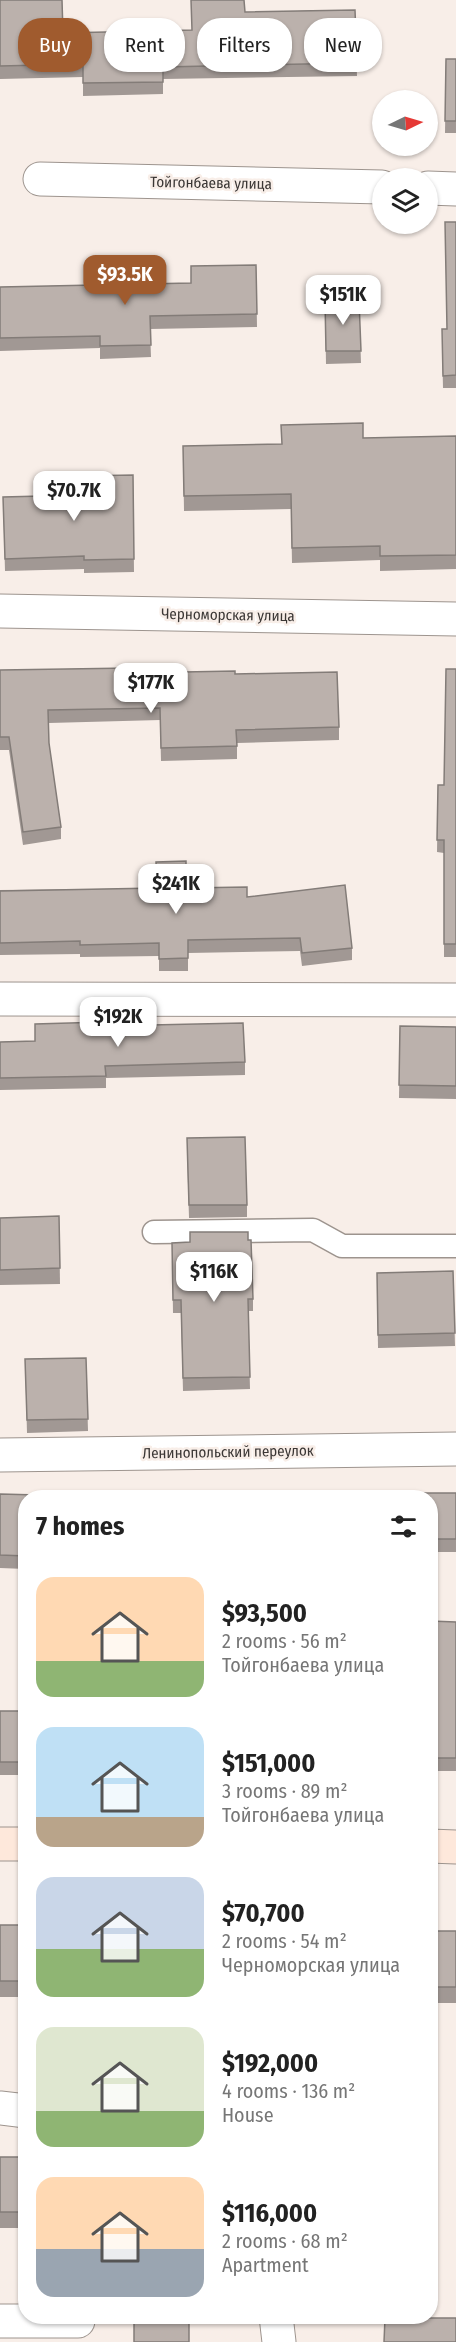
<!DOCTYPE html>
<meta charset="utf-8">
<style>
body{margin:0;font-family:"Fira Sans Condensed",sans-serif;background:#f2f2f2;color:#222;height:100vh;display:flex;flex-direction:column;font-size:22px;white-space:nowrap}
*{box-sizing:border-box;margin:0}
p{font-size:20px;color:#767676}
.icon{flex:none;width:33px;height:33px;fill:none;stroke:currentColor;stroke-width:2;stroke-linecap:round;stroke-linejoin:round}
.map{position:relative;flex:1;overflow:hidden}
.panel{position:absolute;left:18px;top:1490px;width:420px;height:834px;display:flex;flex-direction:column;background:#fff;border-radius:24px;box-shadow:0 2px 4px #0004}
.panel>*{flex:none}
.hud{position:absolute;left:18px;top:18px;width:420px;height:54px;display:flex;gap:12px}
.needle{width:39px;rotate:85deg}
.tools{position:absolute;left:372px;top:90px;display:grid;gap:12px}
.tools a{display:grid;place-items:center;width:66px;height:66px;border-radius:50%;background:#fff;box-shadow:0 2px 4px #0004;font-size:30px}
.price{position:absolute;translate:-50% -51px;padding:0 14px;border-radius:12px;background:#fff;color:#222;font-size:20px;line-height:39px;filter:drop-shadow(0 2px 3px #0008)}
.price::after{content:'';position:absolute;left:50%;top:36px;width:18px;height:14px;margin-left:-9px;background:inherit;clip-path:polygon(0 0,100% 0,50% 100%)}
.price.current{background:#a05b2e;color:#fff}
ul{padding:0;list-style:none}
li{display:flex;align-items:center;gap:18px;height:150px;padding:0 18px}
li span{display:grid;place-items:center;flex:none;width:168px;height:120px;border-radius:18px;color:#555}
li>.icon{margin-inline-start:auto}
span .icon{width:72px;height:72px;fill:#fffc;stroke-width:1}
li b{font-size:26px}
h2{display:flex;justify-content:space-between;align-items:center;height:72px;padding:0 18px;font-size:26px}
.pill{padding:0 21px;border-radius:24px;background:#fff;box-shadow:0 2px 4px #0004;font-size:21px;line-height:54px}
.pill.current{background:#a05b2e;color:#fff}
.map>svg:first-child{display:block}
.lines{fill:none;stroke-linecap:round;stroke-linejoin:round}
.service-casing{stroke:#9d948e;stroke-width:25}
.minor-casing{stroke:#9d948e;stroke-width:35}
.secondary-casing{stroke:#9d948e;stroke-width:35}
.service{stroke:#fff;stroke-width:22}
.minor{stroke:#fff;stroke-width:33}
.secondary{stroke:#fee8db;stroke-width:33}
.wall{fill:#a19894}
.building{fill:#bbb1ac;stroke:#837c78;stroke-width:1.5}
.labels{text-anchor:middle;stroke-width:5;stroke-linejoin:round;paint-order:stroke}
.street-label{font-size:15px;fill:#3b3735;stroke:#f8eee8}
</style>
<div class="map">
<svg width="456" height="2342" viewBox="0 0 456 2342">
<rect width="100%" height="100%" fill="#f8eee8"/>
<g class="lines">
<g class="service-casing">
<polyline id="service" points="154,1232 313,1230 342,1246 456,1246"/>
</g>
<g class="minor-casing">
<g id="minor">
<polyline points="40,179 382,187"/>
<polyline points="428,188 456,189"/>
<polyline points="0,611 456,619"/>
<polyline points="0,999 456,1000"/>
<polyline points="0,1455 456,1449"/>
<polyline points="0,2108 26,2111"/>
<polyline points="276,2316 279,2342"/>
<polyline points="0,2321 78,2321"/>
</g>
</g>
<g class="secondary-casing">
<g id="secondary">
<polyline points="0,1844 26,1844"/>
<polyline points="430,1846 456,1847"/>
</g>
</g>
<use href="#service" class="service"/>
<use href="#minor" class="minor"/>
<use href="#secondary" class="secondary"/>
</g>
<g class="wall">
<polygon points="0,0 63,33 192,30 245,12 355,10 357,76 163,79 163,94 83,96 83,77 0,79"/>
<polygon points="446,59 456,59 456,133 445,133"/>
<polygon points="456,222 456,388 443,388 442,342 447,329"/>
<polygon points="256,265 257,327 150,329 151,357 100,359 100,348 0,351 0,287 191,283"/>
<polygon points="359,300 361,363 326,364 325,301"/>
<polygon points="456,436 456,569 380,571 380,560 292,563 291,509 184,511 183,446 282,444 363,438"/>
<polygon points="133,475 134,572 84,573 84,569 5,571 3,497 83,495"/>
<polygon points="456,669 456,957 444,957 444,853 437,852 438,785 444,785"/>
<polygon points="0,670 235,674 339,727 339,740 237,743 237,759 161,761 160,720 49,723 49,743 61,827 61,839 23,845 9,750 0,750"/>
<polygon points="186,888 247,897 352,948 352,960 302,966 300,951 188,953 188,971 159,971 159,956 80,957 80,954 0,955 0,890"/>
<polygon points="104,1026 245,1062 245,1075 106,1078 106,1088 0,1090 0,1042 35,1041"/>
<polygon points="400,1026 456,1027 456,1099 399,1098"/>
<polygon points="187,1151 247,1205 247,1217 189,1218"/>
<polygon points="59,1216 60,1284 0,1285 0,1218"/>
<polygon points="172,1243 253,1299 253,1311 248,1311 250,1389 183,1391 181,1313 173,1313"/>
<polygon points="453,1271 455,1346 378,1348 377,1273"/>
<polygon points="86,1358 88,1431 27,1433 25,1359"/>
<polygon points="456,1493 456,1552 430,1552 430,1497"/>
<polygon points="0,1494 26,1497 26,1569 0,1568"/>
<polygon points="430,1621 456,1622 456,1771 430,1771"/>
<rect x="0" y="1711" width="26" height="64"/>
<rect x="0" y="1925" width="26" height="72"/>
<rect x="430" y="1931" width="26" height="72"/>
<polygon points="430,2137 435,2212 435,2225 430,2224"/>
<rect x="0" y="2157" width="26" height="71"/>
</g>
<g class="building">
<polygon points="0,0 62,0 63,33 192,30 191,0 244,0 245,12 355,10 357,63 163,67 163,82 83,83 83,64 0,66"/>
<polygon points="446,59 456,59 456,121 445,121"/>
<polygon points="445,222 456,222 456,375 443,376 442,329 447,329"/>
<polygon points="256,265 257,314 150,316 151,345 100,346 100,336 0,338 0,287 191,283 191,266"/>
<polygon points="359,300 361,351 326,351 325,301"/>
<polygon points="363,423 363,438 456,436 456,555 380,556 380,546 292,548 291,494 184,496 183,446 282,444 281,425"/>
<polygon points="133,475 134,559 84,560 84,556 5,559 3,497 83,495 82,476"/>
<polygon points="131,668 131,673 235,671 235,674 337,672 339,727 236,730 237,746 161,748 160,708 48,710 49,743 61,827 23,832 9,737 0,737 0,670"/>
<polygon points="446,669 456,669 456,944 444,944 444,840 437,840 438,785 444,785"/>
<polygon points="186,861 186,888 247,887 247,897 345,885 352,948 302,953 300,938 188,940 188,958 159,959 159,943 80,945 80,941 0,943 0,891 157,888 156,862"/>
<polygon points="104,1022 104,1026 243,1023 245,1062 105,1066 106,1076 0,1078 0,1042 35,1041 35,1024"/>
<polygon points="400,1026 456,1027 456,1086 399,1085"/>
<polygon points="245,1137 247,1205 189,1205 187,1138"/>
<polygon points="59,1216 60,1268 0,1270 0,1218"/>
<polygon points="190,1232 248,1232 248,1240 251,1240 253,1299 248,1299 250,1377 183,1378 181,1300 173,1300 172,1243 190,1242"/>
<polygon points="453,1271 455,1333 378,1335 377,1273"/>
<polygon points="86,1358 88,1419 27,1420 25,1359"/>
<polygon points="99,1493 229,1493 229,1496 318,1497 99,1497"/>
<polygon points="423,1493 456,1493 456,1539 430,1539 430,1497 423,1497"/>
<polygon points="0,1494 37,1495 37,1497 26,1497 26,1556 0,1555"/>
<polygon points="430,1621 456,1622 456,1758 430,1758"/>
<rect x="0" y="1711" width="26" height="51"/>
<rect x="0" y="1925" width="26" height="56"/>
<rect x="430" y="1931" width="26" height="56"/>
<polygon points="430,2137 435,2212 430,2212"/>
<rect x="0" y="2157" width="26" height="55"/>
<rect x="134" y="2316" width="55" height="26"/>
<polygon points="385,2318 456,2318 456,2342 384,2342"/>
</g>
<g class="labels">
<g class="street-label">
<text transform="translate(211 183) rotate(1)" y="5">Тойгонбаева улица</text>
<text transform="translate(228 615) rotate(1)" y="5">Черноморская улица</text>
<text transform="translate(228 1452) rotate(-1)" y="5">Ленинопольский переулок</text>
</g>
</g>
</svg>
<div class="tools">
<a><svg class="needle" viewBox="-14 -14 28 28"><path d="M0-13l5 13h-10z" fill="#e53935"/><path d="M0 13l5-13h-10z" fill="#767676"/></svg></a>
<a><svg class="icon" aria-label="layers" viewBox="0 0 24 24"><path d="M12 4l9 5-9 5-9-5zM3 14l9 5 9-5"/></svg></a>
</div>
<b class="price current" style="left:125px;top:306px">$93.5K</b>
<b class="price" style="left:343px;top:326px">$151K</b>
<b class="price" style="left:74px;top:522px">$70.7K</b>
<b class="price" style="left:151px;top:714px">$177K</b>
<b class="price" style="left:176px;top:915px">$241K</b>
<b class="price" style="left:118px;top:1048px">$192K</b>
<b class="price" style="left:214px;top:1303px">$116K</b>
<div class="hud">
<a class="pill current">Buy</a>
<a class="pill">Rent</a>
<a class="pill">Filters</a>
<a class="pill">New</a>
</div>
<section class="panel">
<h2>7 homes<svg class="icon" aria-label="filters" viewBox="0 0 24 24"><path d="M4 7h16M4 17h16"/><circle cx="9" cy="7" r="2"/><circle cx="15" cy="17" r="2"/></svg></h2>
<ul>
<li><span style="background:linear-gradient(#ffd9b3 70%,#8fb573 0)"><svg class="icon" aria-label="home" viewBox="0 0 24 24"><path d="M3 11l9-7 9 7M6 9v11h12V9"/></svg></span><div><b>$93,500</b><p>2 rooms · 56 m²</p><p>Тойгонбаева улица</p></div></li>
<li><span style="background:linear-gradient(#bfe0f5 75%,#b9a48a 0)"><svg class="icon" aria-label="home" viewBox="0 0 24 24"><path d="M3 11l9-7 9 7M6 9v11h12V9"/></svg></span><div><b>$151,000</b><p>3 rooms · 89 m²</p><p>Тойгонбаева улица</p></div></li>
<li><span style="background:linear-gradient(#c9d6e8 60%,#8fb573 0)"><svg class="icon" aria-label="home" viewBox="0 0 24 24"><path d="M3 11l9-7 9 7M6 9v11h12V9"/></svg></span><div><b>$70,700</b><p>2 rooms · 54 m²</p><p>Черноморская улица</p></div></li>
<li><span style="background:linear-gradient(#dfe7d0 70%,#8fb573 0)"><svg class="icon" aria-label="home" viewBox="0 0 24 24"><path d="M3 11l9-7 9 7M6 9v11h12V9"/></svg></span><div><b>$192,000</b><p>4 rooms · 136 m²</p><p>House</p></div></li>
<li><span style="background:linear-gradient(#ffd9b3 60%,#9aa5b1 0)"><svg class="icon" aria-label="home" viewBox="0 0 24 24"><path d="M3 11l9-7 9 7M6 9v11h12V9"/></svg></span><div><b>$116,000</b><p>2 rooms · 68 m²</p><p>Apartment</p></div></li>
</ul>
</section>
</div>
